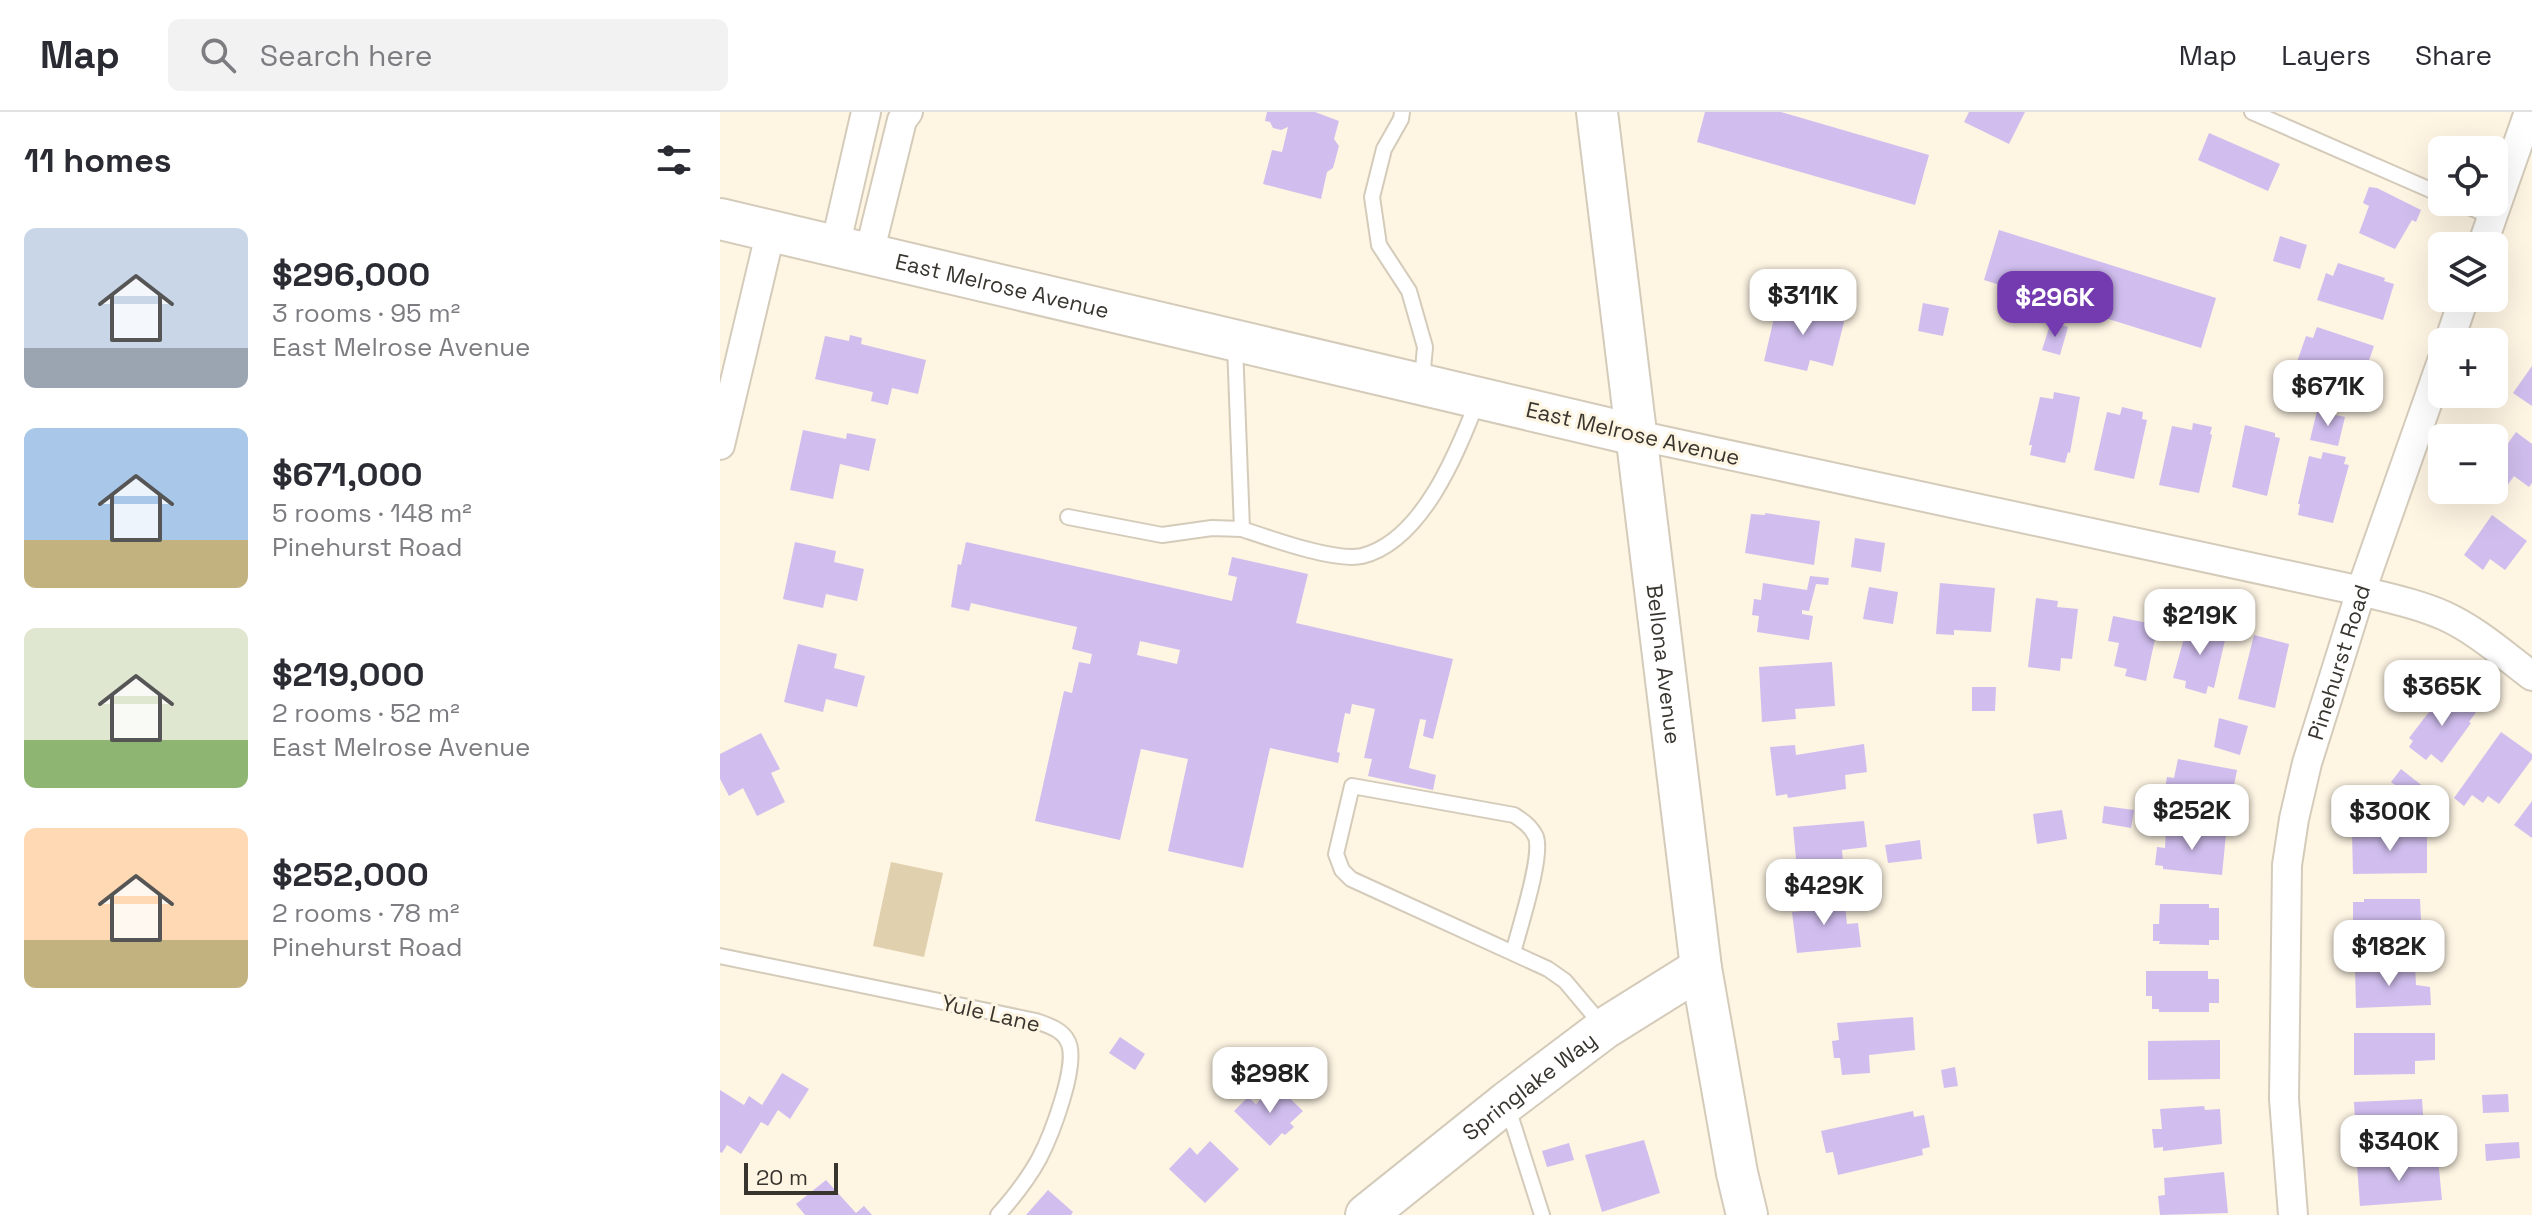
<!DOCTYPE html>
<meta charset="utf-8">
<style>
body{margin:0;font-family:"Space Grotesk",sans-serif;background:#f2f2f3;color:#2b2b33;height:100vh;display:flex;flex-direction:column;font-size:30px;white-space:nowrap}
*{box-sizing:border-box;margin:0}
p{font-size:26px;color:#7c7c81}
.icon{flex:none;width:44px;height:44px;fill:none;stroke:currentColor;stroke-width:2;stroke-linecap:round;stroke-linejoin:round}
.map{position:relative;flex:1;overflow:hidden}
.drawer{display:flex;flex-direction:column;background:#fff;width:720px}
.drawer>*{flex:none}
.controls{position:absolute;left:1708px;top:24px;display:grid;gap:16px}
.controls a{display:grid;place-items:center;width:80px;height:80px;border-radius:12px;background:#fff;box-shadow:0 8px 32px #0002;font-size:40px}
.scale{position:absolute;left:24px;bottom:20px;width:94px;box-sizing:border-box;padding-left:8px;border:4px solid #38342e;border-top:0;font-size:22px;line-height:28px;white-space:nowrap;color:#38342e;-webkit-text-stroke:6px #fef5e3;paint-order:stroke}
.price{position:absolute;translate:-50% -68px;padding:0 18px;border-radius:16px;background:#fff;color:#222;font-size:26px;line-height:52px;filter:drop-shadow(0 2px 4px #0008)}
.price::after{content:'';position:absolute;left:50%;top:48px;width:24px;height:18px;margin-left:-12px;background:inherit;clip-path:polygon(0 0,100% 0,50% 100%)}
.price.on{background:#743ab0;color:#fff}
ul{padding:0;list-style:none}
li{display:flex;align-items:center;gap:24px;height:200px;padding:0 24px}
li span{display:grid;place-items:center;flex:none;width:224px;height:160px;border-radius:12px;color:#555}
li>.icon{margin-inline-start:auto}
span .icon{width:96px;height:96px;fill:#fffc;stroke-width:1}
li b{font-size:34px}
h2{display:flex;justify-content:space-between;align-items:center;height:96px;padding:0 24px;font-size:34px}
header{display:flex;align-items:center;gap:48px;box-sizing:border-box;height:112px;padding:0 40px;background:#fff;border-bottom:2px solid #e1e1e2}
header strong{font-size:38px}
nav{display:flex;gap:44px;margin-inline-start:auto;font-size:28px}
.search{width:560px;height:72px;background:#f2f2f3;display:flex;align-items:center;gap:20px;box-sizing:border-box;padding:0 28px;border-radius:12px;color:#7c7c81;font-size:30px}
main{display:flex;flex:1;min-height:0}
.map>svg:first-child{display:block}
.green{fill:#e1d0ad}
.building{fill:#d1beef;fill-rule:evenodd}
.lines{fill:none;stroke-linecap:round;stroke-linejoin:round}
.lane-casing{stroke:#d4cbba;stroke-width:18}
.street-casing{stroke:#d4cbba;stroke-width:32}
.secondary-casing{stroke:#d4cbba;stroke-width:44}
.lane{stroke:#fff;stroke-width:14}
.street{stroke:#fff;stroke-width:28}
.secondary{stroke:#fff;stroke-width:40}
.labels{text-anchor:middle;stroke-width:6;stroke-linejoin:round;paint-order:stroke}
.street-label{font-size:22px;fill:#38342e;stroke:#fef5e3}
</style>
<header>
<strong>Map</strong>
<div class="search"><svg class="icon" aria-label="search" viewBox="0 0 24 24"><circle cx="10" cy="10" r="6"/><path d="M15 15l6 6"/></svg>Search here</div>
<nav><a>Map</a><a>Layers</a><a>Share</a></nav>
</header>
<main>
<section class="drawer">
<h2>11 homes<svg class="icon" aria-label="filters" viewBox="0 0 24 24"><path d="M4 7h16M4 17h16"/><circle cx="9" cy="7" r="2"/><circle cx="15" cy="17" r="2"/></svg></h2>
<ul>
<li><span style="background:linear-gradient(#c9d6e8 75%,#9aa5b1 0)"><svg class="icon" aria-label="home" viewBox="0 0 24 24"><path d="M3 11l9-7 9 7M6 9v11h12V9"/></svg></span><div><b>$296,000</b><p>3 rooms · 95 m²</p><p>East Melrose Avenue</p></div></li>
<li><span style="background:linear-gradient(#a9c7e8 70%,#c2b280 0)"><svg class="icon" aria-label="home" viewBox="0 0 24 24"><path d="M3 11l9-7 9 7M6 9v11h12V9"/></svg></span><div><b>$671,000</b><p>5 rooms · 148 m²</p><p>Pinehurst Road</p></div></li>
<li><span style="background:linear-gradient(#dfe7d0 70%,#8fb573 0)"><svg class="icon" aria-label="home" viewBox="0 0 24 24"><path d="M3 11l9-7 9 7M6 9v11h12V9"/></svg></span><div><b>$219,000</b><p>2 rooms · 52 m²</p><p>East Melrose Avenue</p></div></li>
<li><span style="background:linear-gradient(#ffd9b3 70%,#c2b280 0)"><svg class="icon" aria-label="home" viewBox="0 0 24 24"><path d="M3 11l9-7 9 7M6 9v11h12V9"/></svg></span><div><b>$252,000</b><p>2 rooms · 78 m²</p><p>Pinehurst Road</p></div></li>
</ul>
</section>
<div class="map">
<svg width="1812" height="1103" viewBox="0 0 1812 1103">
<rect width="100%" height="100%" fill="#fef5e3"/>
<polygon class="green" points="171,750 223,761 204,845 153,834"/>
<g class="building">
<polygon points="547,0 595,0 619,9 614,27 619,34 613,56 607,60 601,87 543,72 552,38 562,40 568,15 561,18 553,16 550,10 545,9"/>
<polygon points="985,0 1061,0 1209,43 1195,93 977,30"/>
<polygon points="1249,0 1305,0 1289,32 1244,10"/>
<polygon points="1489,21 1560,52 1548,79 1478,48"/>
<polygon points="1649,75 1657,76 1701,98 1696,110 1692,108 1675,137 1639,121 1649,94 1643,91"/>
<polygon points="1279,118 1496,186 1481,236 1264,168"/>
<polygon points="1560,124 1587,133 1580,157 1553,149"/>
<polygon points="1618,151 1665,166 1664,169 1674,172 1663,208 1597,188 1606,161 1613,164"/>
<polygon points="1058,189 1125,206 1113,254 1090,248 1087,259 1044,249"/>
<polygon points="1203,191 1229,196 1223,224 1198,219"/>
<polygon points="1331,210 1348,215 1340,243 1322,238"/>
<polygon points="1597,215 1654,234 1640,274 1583,255 1584,252 1577,250 1586,224 1593,226"/>
<polygon points="130,223 142,226 141,232 206,248 198,282 172,276 168,293 151,289 153,280 95,267 105,224 129,229"/>
<polygon points="1812,254 1812,294 1793,281"/>
<polygon points="1334,280 1360,285 1350,341 1348,340 1345,351 1310,343 1312,333 1309,333 1320,285 1333,287"/>
<polygon points="1402,295 1423,300 1422,307 1427,308 1414,367 1374,358 1387,300 1400,303"/>
<polygon points="1597,299 1625,305 1618,334 1590,328"/>
<polygon points="1473,311 1492,315 1490,322 1492,323 1479,381 1439,373 1452,314 1472,318"/>
<polygon points="1525,313 1555,321 1555,325 1560,326 1547,384 1512,375"/>
<polygon points="83,318 126,327 127,321 156,327 149,359 120,352 113,387 70,378"/>
<polygon points="1796,320 1812,332 1812,371 1809,375 1794,364 1787,374 1774,365 1774,351"/>
<polygon points="1603,340 1626,345 1624,352 1629,353 1613,411 1578,403 1580,392 1578,392 1589,344 1601,347"/>
<polygon points="1045,401 1100,409 1094,453 1025,441 1031,402 1045,403"/>
<polygon points="1772,403 1807,429 1785,458 1770,447 1763,458 1744,443"/>
<polygon points="1135,426 1165,431 1161,460 1131,455"/>
<polygon points="75,430 116,439 114,450 144,457 137,489 106,482 103,496 63,487"/>
<path d="M246 430 512 489 517 465 508 463 512 445 588 462 576 511 733 547 713 627 703 624 706 608 700 607 689 656 716 663 713 678 648 664 652 647 644 646 655 597 632 592 630 602 625 601 617 640 620 641 618 651 550 636 523 756 448 739 468 647 421 637 400 728 315 709 344 579 352 581 359 550 370 552 372 542 352 537 357 515 251 491 249 499 231 495 238 452 241 453ZM420 529 460 538 457 552 417 543Z"/>
<polygon points="1090,464 1109,466 1108,473 1096,472 1089,499 1082,498 1082,502 1093,504 1089,528 1037,520 1039,504 1032,503 1034,487 1041,488 1043,471 1087,478"/>
<polygon points="1220,471 1275,476 1271,520 1234,518 1234,523 1216,522"/>
<polygon points="1149,475 1178,480 1173,512 1143,507"/>
<polygon points="1316,486 1338,489 1337,495 1358,497 1352,547 1341,546 1340,559 1308,555"/>
<polygon points="1393,504 1438,513 1426,569 1405,564 1407,557 1394,554 1399,531 1388,529"/>
<polygon points="1469,508 1504,517 1501,527 1505,528 1494,576 1488,574 1486,582 1465,576 1466,569 1453,566"/>
<polygon points="1534,523 1569,532 1555,596 1518,587"/>
<polygon points="78,532 117,542 114,556 145,564 137,595 106,587 103,600 64,590"/>
<polygon points="1112,550 1115,594 1075,597 1076,607 1042,610 1039,555"/>
<polygon points="1252,575 1276,575 1275,599 1252,599"/>
<polygon points="1726,578 1756,600 1749,610 1751,611 1722,651 1711,642 1706,648 1689,635 1693,629 1689,626"/>
<polygon points="1499,606 1528,614 1520,643 1494,635"/>
<polygon points="1781,620 1812,642 1812,647 1779,692 1768,684 1763,691 1752,683 1744,694 1734,686"/>
<polygon points="41,621 60,657 51,661 65,690 37,704 23,676 9,684 0,667 0,642"/>
<polygon points="1144,632 1147,660 1125,663 1126,677 1068,686 1067,682 1056,684 1050,635 1075,633 1076,643"/>
<polygon points="1458,647 1517,658 1509,699 1450,688 1451,685 1444,683 1447,665 1454,666"/>
<polygon points="1681,657 1705,676 1695,688 1671,670"/>
<polygon points="1812,689 1812,726 1794,713"/>
<polygon points="1384,694 1414,698 1411,716 1382,711"/>
<polygon points="1342,698 1347,727 1317,732 1313,702"/>
<polygon points="1144,709 1147,735 1122,738 1123,751 1077,757 1073,715"/>
<polygon points="1446,717 1506,722 1502,763 1443,757 1443,754 1435,753 1437,735 1445,736"/>
<polygon points="1632,721 1707,721 1707,761 1633,762"/>
<polygon points="1200,728 1202,747 1168,751 1165,733"/>
<polygon points="1124,785 1127,812 1138,811 1141,835 1077,841 1072,800 1081,799 1080,790"/>
<polygon points="1644,787 1700,787 1701,808 1693,808 1693,828 1646,829 1646,826 1633,826 1633,790 1644,790"/>
<polygon points="1440,792 1489,792 1489,796 1499,796 1499,828 1489,828 1489,833 1439,832 1440,829 1433,829 1433,812 1439,812"/>
<polygon points="1695,854 1696,873 1710,875 1711,893 1636,896 1635,856"/>
<polygon points="1426,859 1488,859 1488,867 1499,867 1499,891 1489,891 1489,900 1439,900 1439,897 1432,897 1432,884 1426,884"/>
<polygon points="1193,905 1195,938 1149,943 1150,961 1122,963 1120,946 1114,946 1112,929 1119,928 1117,911"/>
<polygon points="1634,921 1715,921 1715,948 1695,949 1695,962 1634,963"/>
<polygon points="400,925 425,942 415,958 389,941"/>
<polygon points="1500,928 1500,967 1428,968 1428,929"/>
<polygon points="1235,955 1238,974 1224,976 1221,958"/>
<polygon points="62,961 89,977 70,1007 58,998 48,1014 41,1010 21,1042 7,1033 2,1041 0,1040 0,978 24,993 29,984 42,993"/>
<polygon points="555,972 583,999 570,1011 574,1015 565,1023 562,1021 550,1034 514,999 528,985 536,992"/>
<polygon points="1788,982 1789,1000 1763,1001 1762,983"/>
<polygon points="1702,987 1704,1018 1695,1019 1696,1025 1636,1027 1634,990"/>
<polygon points="1484,994 1485,998 1500,997 1502,1032 1443,1039 1443,1035 1434,1036 1432,1017 1442,1017 1440,997"/>
<polygon points="1193,999 1194,1005 1204,1003 1210,1035 1202,1037 1203,1043 1118,1063 1113,1040 1106,1041 1101,1019"/>
<polygon points="924,1028 940,1081 882,1100 865,1043"/>
<polygon points="490,1029 519,1057 485,1091 449,1057 470,1035 477,1043"/>
<polygon points="1799,1030 1800,1046 1766,1049 1765,1032"/>
<polygon points="849,1031 854,1048 827,1055 822,1039"/>
<polygon points="1718,1047 1722,1088 1640,1094 1637,1053"/>
<polygon points="1504,1060 1508,1101 1440,1103 1438,1084 1445,1083 1444,1066"/>
<polygon points="106,1068 136,1101 144,1094 152,1103 85,1103 76,1092"/>
<polygon points="328,1078 353,1100 351,1103 306,1103"/>
</g>
<g class="lines">
<g class="lane-casing">
<g id="lane">
<polyline points="682,0 681,7 664,37 652,85 659,133 689,179 705,235 702,268"/>
<polyline points="1532,0 1722,83"/>
<polyline points="1738,90 1772,105"/>
<path d="M515 233 522 417C549 426 615 450 642 444 702 429 737 341 757 290"/>
<polyline points="348,405 442,423 492,416 522,417"/>
<path d="M793 841C799 817 823 745 816 725 811 714 803 709 794 703L632 674 616 742 622 758 631 767 828 857 845 869 882 913"/>
<path d="M0 844 316 909C327 913 341 917 347 928 361 949 330 1026 319 1047 308 1067 293 1086 278 1103"/>
<polyline points="787,993 822,1103"/>
</g>
</g>
<g class="street-casing">
<g id="street">
<polyline points="1762,134 1809,0"/>
<polyline points="115,135 146,0"/>
<polyline points="149,142 182,8 188,0"/>
<polyline points="1729,230 1744,186"/>
<path d="M916 323 1641 479C1669 486 1698 492 1725 504 1756 518 1784 543 1812 564"/>
<polyline points="0,333 51,118"/>
<path id="s1" d="M1573 1103 1564 987 1567 753 1574 707 1587 651 1641 479 1722 249"/>
</g>
</g>
<g class="secondary-casing">
<g id="secondary">
<path id="s2" d="M877 0 981 856 1017 1061 1027 1103"/>
<path id="s3" d="M0 107 916 323"/>
<path id="s4" d="M646 1103 787 990 885 916 981 856"/>
</g>
</g>
<use href="#lane" class="lane"/>
<use href="#street" class="street"/>
<use href="#secondary" class="secondary"/>
</g>
<g class="labels">
<g class="street-label">
<text dy="8" stroke="none"><textPath href="#s3" startOffset="290">East Melrose Avenue</textPath></text>
<text transform="translate(913 321) rotate(13)" y="8">East Melrose Avenue</text>
<text dy="8" stroke="none"><textPath href="#s1" startOffset="560">Pinehurst Road</textPath></text>
<text dy="8" stroke="none"><textPath href="#s2" startOffset="556">Bellona Avenue</textPath></text>
<text transform="translate(271 901) rotate(13)" y="8">Yule Lane</text>
<text dy="8" stroke="none"><textPath href="#s4" startOffset="208">Springlake Way</textPath></text>
</g>
</g>
</svg>
<div class="controls">
<a><svg class="icon" aria-label="locate" viewBox="0 0 24 24"><circle cx="12" cy="12" r="6"/><path d="M12 2v4M12 18v4M2 12h4M18 12h4"/></svg></a>
<a><svg class="icon" aria-label="layers" viewBox="0 0 24 24"><path d="M12 4l9 5-9 5-9-5zM3 14l9 5 9-5"/></svg></a>
<a>+</a>
<a>−</a>
</div>
<div class="scale">20 m</div>
<b class="price" style="left:1083px;top:225px">$311K</b>
<b class="price on" style="left:1335px;top:227px">$296K</b>
<b class="price" style="left:1608px;top:316px">$671K</b>
<b class="price" style="left:1480px;top:545px">$219K</b>
<b class="price" style="left:1722px;top:616px">$365K</b>
<b class="price" style="left:1472px;top:740px">$252K</b>
<b class="price" style="left:1670px;top:741px">$300K</b>
<b class="price" style="left:1104px;top:815px">$429K</b>
<b class="price" style="left:1669px;top:876px">$182K</b>
<b class="price" style="left:550px;top:1003px">$298K</b>
<b class="price" style="left:1679px;top:1071px">$340K</b>
</div>
</main>
